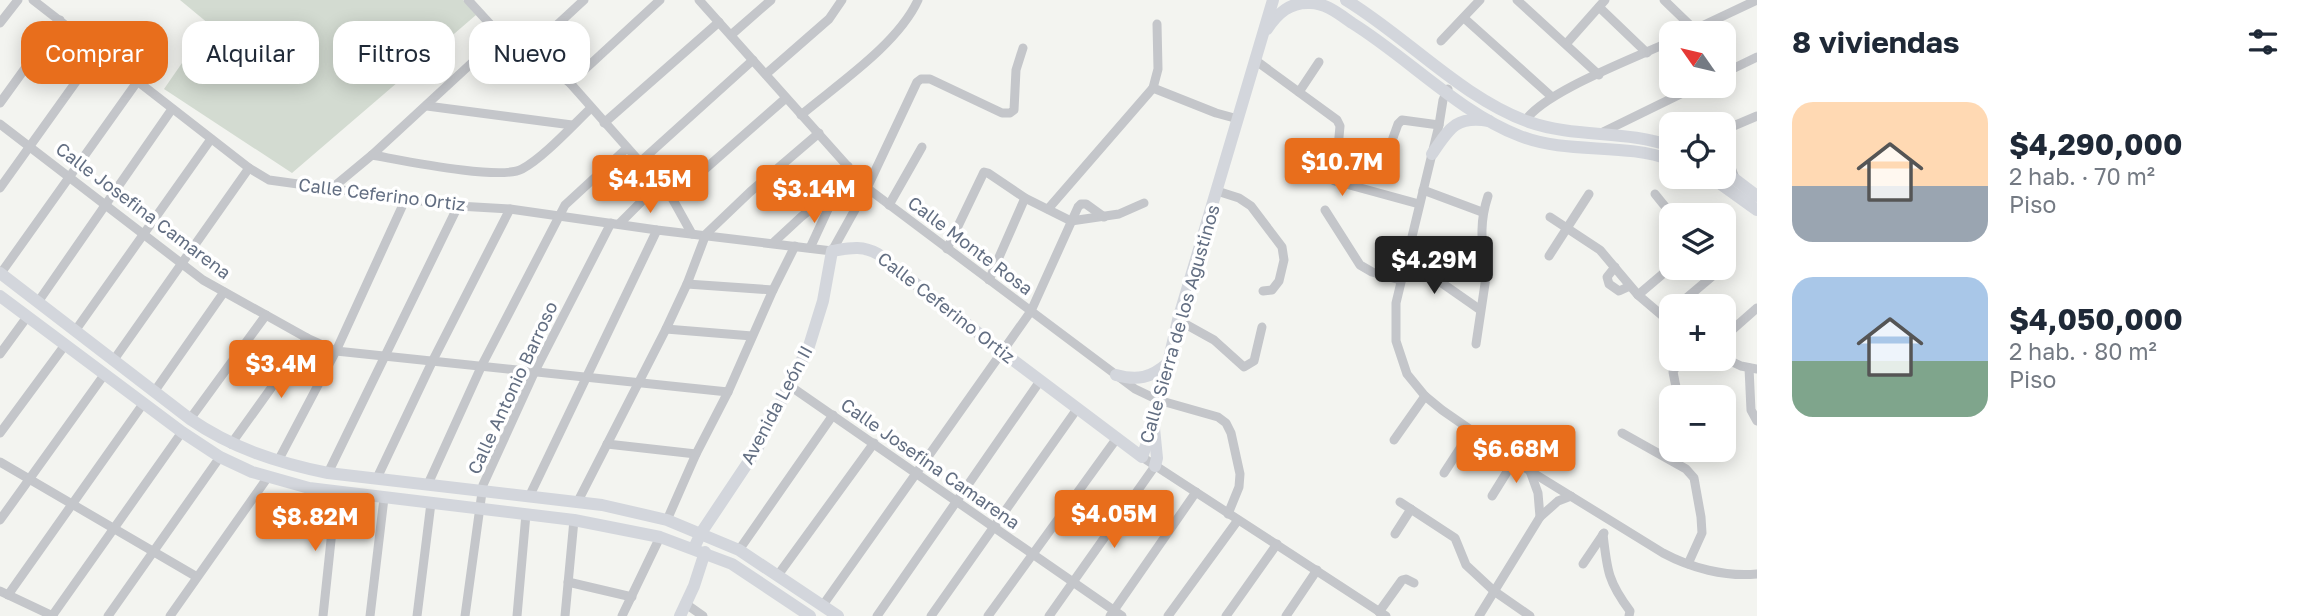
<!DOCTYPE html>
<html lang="es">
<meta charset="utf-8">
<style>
body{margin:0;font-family:"Golos Text",sans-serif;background:#f6f6f7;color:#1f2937;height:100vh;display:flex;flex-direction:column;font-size:26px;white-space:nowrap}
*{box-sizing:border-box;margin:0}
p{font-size:23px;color:#747a83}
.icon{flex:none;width:38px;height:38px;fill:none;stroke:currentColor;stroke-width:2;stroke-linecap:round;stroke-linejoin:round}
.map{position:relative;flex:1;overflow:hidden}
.panel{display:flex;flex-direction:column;background:#fff;width:560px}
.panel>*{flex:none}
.top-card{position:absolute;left:21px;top:21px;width:665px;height:63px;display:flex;gap:14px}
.needle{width:46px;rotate:304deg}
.controls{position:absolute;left:1659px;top:21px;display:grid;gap:14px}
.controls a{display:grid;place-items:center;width:77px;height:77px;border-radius:14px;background:#fff;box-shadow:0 4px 18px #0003;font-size:35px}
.price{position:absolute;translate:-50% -60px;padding:0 16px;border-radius:7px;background:#e86e1c;color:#fff;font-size:23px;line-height:46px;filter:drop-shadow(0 2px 4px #0008)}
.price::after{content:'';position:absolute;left:50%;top:42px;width:21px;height:16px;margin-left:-10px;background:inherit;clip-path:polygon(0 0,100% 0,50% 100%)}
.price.on{background:#222;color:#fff}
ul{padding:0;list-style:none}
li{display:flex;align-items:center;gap:21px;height:175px;padding:0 35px}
li span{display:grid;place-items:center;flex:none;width:196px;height:140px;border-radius:21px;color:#555}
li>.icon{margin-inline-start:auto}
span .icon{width:84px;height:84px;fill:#fffc;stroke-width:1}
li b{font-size:30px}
h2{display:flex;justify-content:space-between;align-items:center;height:84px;padding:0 35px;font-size:30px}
.chip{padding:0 24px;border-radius:21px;background:#fff;box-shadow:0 4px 18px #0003;font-size:24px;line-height:63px}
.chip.on{background:#e86e1c;color:#fff}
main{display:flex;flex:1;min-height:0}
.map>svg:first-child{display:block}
.green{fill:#d3dbd1}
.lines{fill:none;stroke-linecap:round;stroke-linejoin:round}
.street{stroke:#c4c6ca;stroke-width:9}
.secondary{stroke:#d3d6dc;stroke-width:12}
.labels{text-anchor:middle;stroke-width:7;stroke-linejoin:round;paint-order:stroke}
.street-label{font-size:18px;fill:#626e82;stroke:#fff}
</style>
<main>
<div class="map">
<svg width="1757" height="616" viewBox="0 0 1757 616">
<rect width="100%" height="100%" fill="#f3f4f0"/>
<polygon class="green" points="180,0 463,0 476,15 292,173 164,89 209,24"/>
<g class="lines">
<g class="street">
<polyline points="33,0 249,168 269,180 458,206 510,209 657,230 832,251 867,188 917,82 921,79 930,79 1002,113 1010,113 1014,110 1016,70 1023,48"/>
<polyline points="468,0 501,36"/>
<polyline points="699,0 867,188 1135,389 1158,400 1218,417 1226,423 1231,433 1240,474 1239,487 1228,514"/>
<polyline points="1517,0 1599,75"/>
<polyline points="1664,0 1695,30"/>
<polyline points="1599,7 1647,53"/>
<polyline points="1464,18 1552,97"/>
<polyline points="0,23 18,0"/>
<polyline points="1157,24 1158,69 1153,88 1216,113 1238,119"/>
<polyline points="1687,33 1757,0"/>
<polyline points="731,35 771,0"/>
<polyline points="501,36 546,33"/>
<polyline points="1441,41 1480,0"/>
<polyline points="1566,44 1605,0"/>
<polyline points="481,56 547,65 570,83 672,198 692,234"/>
<polyline points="1255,60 1337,120 1340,126 1335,181 1419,204"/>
<polyline points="518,61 584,0"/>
<polyline points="1724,73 1757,57"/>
<polyline points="766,74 829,19 842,0"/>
<polyline points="570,83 660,0"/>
<path d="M1448 89 1443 100 1439 125 1396 303V341L1407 374 1425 396 1442 410 1530 471 1663 553C1691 568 1725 577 1757 574"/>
<polyline points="1299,92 1319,62"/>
<polyline points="0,103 60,20"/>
<polyline points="427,106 572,125"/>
<path d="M801 115C838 84 898 44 918 0"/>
<path d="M1525 121C1545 91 1636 58 1671 41"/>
<polyline points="604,123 719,22"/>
<polyline points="0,124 203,280 307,338 336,351 728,392"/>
<polyline points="1724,130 1757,116"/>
<polyline points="1601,133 1697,86"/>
<polyline points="1389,149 1398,124 1402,120 1439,125"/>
<polyline points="1724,149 1735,178"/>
<path d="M372 155C401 160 500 181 522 169 543 158 573 125 591 108"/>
<polyline points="640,162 753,60"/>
<polyline points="1294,163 1335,181"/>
<polyline points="0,188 98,51"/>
<polyline points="331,189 372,155 501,36"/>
<polyline points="1423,190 1482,212"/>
<polyline points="1217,191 1239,198 1251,206 1282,247 1284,260 1279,281 1272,290 1263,291"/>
<polyline points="1655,194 1672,215"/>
<polyline points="672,198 786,98"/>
<polyline points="889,205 922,147"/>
<polyline points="1048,209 1153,88"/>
<polyline points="1325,210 1360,265 1372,272 1400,280"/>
<polyline points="1550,217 1600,250 1638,295 1671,323"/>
<polyline points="619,224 659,184"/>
<polyline points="774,242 801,217 833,191"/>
<polyline points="810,248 848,166"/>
<polyline points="947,249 984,172 988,173 1025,198 1071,221 1119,214 1144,203"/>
<polyline points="1549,256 1589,194"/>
<polyline points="1406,258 1479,309"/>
<path d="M1485 265C1481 239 1480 220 1488 196"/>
<polyline points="1615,267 1607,277 1609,284 1619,291 1630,286"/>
<polyline points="1,273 137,82"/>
<polyline points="989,280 1025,198"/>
<polyline points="687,284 773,290"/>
<polyline points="1638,295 1671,267"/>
<polyline points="38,302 172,109"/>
<polyline points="1677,306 1722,268"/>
<polyline points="1178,320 1214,340 1244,367 1254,361 1262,327"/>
<polyline points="666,329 752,336"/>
<polyline points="75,331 211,139"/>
<polyline points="1724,337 1757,308"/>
<polyline points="1476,344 1486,277"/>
<polyline points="0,354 27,317"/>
<polyline points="1724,358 1741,366 1757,369"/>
<polyline points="113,361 249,168"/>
<polyline points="1749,368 1751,410 1757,421"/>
<polyline points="790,386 1122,616"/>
<polyline points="154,392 224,292"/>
<polyline points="1678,397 1673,372 1680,359"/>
<polyline points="190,419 266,315"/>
<polyline points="0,433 65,345"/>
<polyline points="1622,433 1686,469 1694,478 1701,517 1702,533 1688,564"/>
<polyline points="1394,440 1425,396"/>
<polyline points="231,444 307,338"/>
<polyline points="607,444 696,454"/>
<polyline points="1142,457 1386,616"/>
<polyline points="1666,457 1671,444"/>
<polyline points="278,461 336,351 406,198"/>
<polyline points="0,462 197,577"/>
<polyline points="1530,471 1538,493 1540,517"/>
<polyline points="328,473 458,206"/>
<polyline points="1444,473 1472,430"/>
<polyline points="377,478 433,360 510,209"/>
<polyline points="428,484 482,365 565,205 627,148"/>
<polyline points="1492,496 1515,459"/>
<polyline points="529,497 657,230"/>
<polyline points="1400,502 1455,538 1466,565 1494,591 1530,616"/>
<polyline points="577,503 666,329 687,284 706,234 750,192 819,133"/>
<polyline points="0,520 104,375"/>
<polyline points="667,520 696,454 728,392 773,290 795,246"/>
<polyline points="1395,534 1411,509"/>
<path d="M1603 534C1607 570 1608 582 1630 611L1629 616"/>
<polyline points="739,550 833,415"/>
<polyline points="1583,564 1604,533"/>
<polyline points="778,575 874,443"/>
<polyline points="568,582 632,597"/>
<polyline points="0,591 53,616"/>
<polyline points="8,595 143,404"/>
<polyline points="686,604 703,616"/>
<polyline points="823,605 1031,311 1078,207 1081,204 1086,204 1104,217"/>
<polyline points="1379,612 1402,580 1406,579 1414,583"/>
<polyline points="52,616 182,432"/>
<polyline points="108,616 220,457"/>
<polyline points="170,616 268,477"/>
<polyline points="323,616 336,493"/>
<polyline points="370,616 384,498"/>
<polyline points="417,616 431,503"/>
<polyline points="465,616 483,485 535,371 611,223"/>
<polyline points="517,616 526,514"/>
<polyline points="565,616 574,520"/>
<polyline points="622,616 660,537"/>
<polyline points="877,616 1040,381"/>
<polyline points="931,616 1077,409"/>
<polyline points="988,616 1117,438"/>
<polyline points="1049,616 1155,466"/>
<polyline points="1110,616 1196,492"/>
<polyline points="1168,616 1238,520"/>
<polyline points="1226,616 1277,544"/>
<polyline points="1286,616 1317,570"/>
<polyline points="1479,616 1540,517 1558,501 1571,496"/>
</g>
<g class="secondary">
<path d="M1346 0C1407 37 1462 98 1529 122 1575 138 1626 130 1671 146"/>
<path d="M1267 29C1278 13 1290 2 1310 3 1326 3 1339 14 1352 23 1407 57 1460 113 1520 136 1568 155 1623 142 1671 160"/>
<path d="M1432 154C1449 129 1456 115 1489 121"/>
<polyline points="1724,171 1757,196"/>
<polyline points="1711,177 1757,210"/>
<path d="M0 273 190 419C232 448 278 463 328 473L602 505 667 520 739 550 838 616"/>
<polyline points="0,296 182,432 220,457 252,472 309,488 574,520 660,537 732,564 810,616"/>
<path d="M1116 375C1137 381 1151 378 1168 363"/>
<polyline points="1154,428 1157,458 1155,466"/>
<path d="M694 548 701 533 757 449 809 346 823 301 832 251C850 248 862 245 878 254L1001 351 1142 457 1154 423 1178 320 1273 0"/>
<polyline points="680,616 694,586 705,552"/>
</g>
</g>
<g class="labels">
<g class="street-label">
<text transform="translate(382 195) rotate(7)" y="6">Calle Ceferino Ortiz</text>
<text transform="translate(143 211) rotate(37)" y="6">Calle Josefina Camarena</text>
<text transform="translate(970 246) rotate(37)" y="6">Calle Monte Rosa</text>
<text transform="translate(946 308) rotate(38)" y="6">Calle Ceferino Ortiz</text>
<text transform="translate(1180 324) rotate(-74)" y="6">Calle Sierra de los Agustinos</text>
<text transform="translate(513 388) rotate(-65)" y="6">Calle Antonio Barroso</text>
<text transform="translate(777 405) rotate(-62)" y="6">Avenida León II</text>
<text transform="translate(930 464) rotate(35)" y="6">Calle Josefina Camarena</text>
</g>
</g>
</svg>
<div class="controls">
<a><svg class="needle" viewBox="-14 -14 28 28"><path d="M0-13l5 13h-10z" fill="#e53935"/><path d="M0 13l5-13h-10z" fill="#747a83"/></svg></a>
<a><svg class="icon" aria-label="locate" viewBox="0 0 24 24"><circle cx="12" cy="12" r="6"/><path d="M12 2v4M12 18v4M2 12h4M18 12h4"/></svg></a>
<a><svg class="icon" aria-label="layers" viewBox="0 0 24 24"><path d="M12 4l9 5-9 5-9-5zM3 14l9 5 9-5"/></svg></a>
<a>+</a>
<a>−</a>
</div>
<b class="price" style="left:1342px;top:198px">$10.7M</b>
<b class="price" style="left:650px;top:215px">$4.15M</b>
<b class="price" style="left:814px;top:225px">$3.14M</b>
<b class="price on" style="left:1434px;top:296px">$4.29M</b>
<b class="price" style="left:281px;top:400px">$3.4M</b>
<b class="price" style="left:1516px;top:485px">$6.68M</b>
<b class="price" style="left:1114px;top:550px">$4.05M</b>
<b class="price" style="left:315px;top:553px">$8.82M</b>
<div class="top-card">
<a class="chip on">Comprar</a>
<a class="chip">Alquilar</a>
<a class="chip">Filtros</a>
<a class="chip">Nuevo</a>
</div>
</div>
<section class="panel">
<h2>8 viviendas<svg class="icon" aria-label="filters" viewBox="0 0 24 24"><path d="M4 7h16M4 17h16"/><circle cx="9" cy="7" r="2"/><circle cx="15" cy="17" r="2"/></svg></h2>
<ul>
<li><span style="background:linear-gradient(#ffd9b3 60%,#9aa5b1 0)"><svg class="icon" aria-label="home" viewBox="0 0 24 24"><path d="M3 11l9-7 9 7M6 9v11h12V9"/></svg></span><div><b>$4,290,000</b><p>2 hab. · 70 m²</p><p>Piso</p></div></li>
<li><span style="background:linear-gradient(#a9c7e8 60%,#7fa58c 0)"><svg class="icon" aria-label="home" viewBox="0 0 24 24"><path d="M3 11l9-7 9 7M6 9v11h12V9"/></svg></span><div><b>$4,050,000</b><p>2 hab. · 80 m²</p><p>Piso</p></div></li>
</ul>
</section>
</main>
